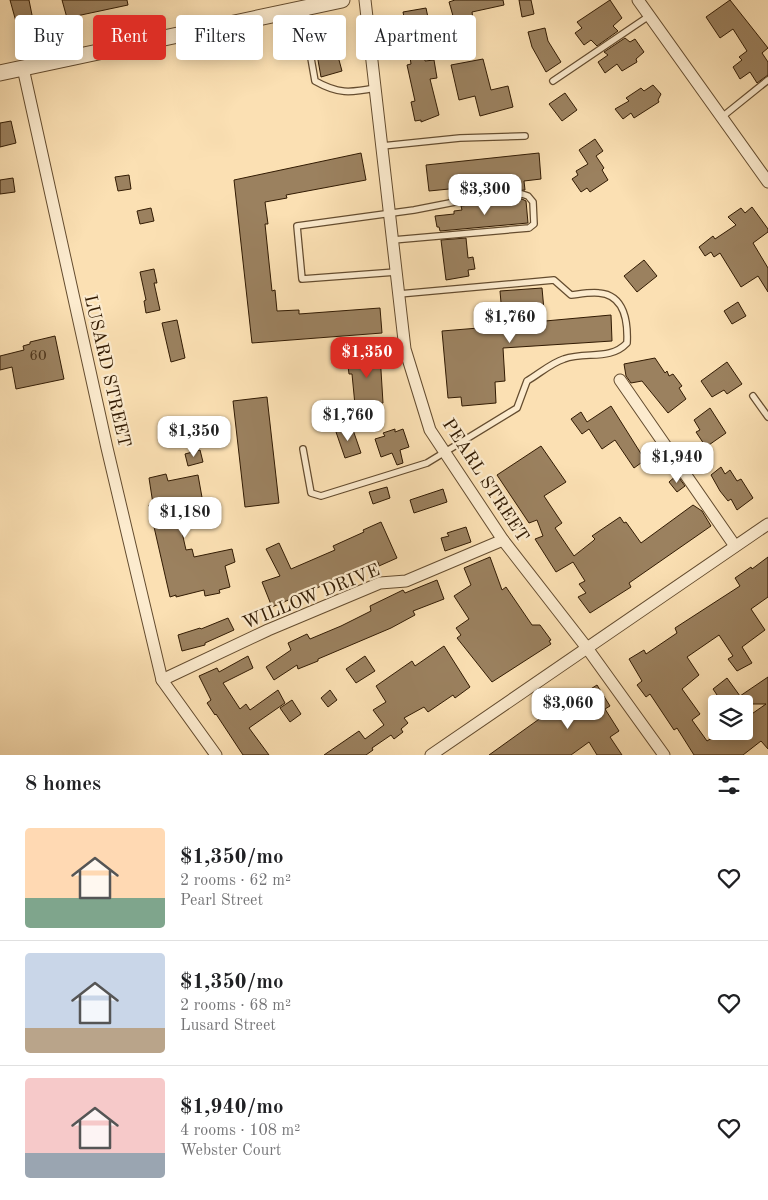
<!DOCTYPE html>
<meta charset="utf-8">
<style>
body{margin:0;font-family:"Old Standard TT",serif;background:#f6f6f6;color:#202124;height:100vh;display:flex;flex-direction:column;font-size:19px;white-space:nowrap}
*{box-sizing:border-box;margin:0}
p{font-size:16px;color:#757577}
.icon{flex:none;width:28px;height:28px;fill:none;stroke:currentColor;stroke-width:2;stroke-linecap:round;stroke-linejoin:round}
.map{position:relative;height:755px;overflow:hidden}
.side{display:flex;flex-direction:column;background:#fff;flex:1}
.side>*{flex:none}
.top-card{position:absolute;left:15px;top:15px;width:500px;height:45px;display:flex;gap:10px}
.tools{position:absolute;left:708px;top:695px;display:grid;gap:10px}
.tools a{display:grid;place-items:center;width:45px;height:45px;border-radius:5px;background:#fff;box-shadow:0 2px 12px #0003;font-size:25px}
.price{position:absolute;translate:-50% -42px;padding:0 11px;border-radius:10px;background:#fff;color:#222;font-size:16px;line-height:32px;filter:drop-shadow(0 1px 2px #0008)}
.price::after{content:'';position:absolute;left:50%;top:30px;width:15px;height:11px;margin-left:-8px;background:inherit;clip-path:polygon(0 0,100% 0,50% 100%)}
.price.on{background:#d93025;color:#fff}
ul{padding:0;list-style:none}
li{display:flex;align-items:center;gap:15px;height:125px;padding:0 25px}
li+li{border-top:1px solid #e0e0e0}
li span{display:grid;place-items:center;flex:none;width:140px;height:100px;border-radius:5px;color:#555}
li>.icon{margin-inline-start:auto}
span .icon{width:60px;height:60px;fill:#fffc;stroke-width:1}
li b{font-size:21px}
h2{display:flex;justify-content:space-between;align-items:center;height:60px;padding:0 25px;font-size:21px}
.chip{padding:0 18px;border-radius:5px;background:#fff;box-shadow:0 2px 12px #0003;font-size:18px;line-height:45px}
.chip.on{background:#d93025;color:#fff}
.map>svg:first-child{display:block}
.building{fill:#9b815f;stroke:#321b03}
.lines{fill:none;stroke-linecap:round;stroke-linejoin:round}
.service-casing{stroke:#644c2f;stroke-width:8}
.minor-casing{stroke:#644c2f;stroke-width:13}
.tertiary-casing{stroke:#644c2f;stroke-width:17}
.service{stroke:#fcebce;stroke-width:5.5}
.minor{stroke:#fcebce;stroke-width:11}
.tertiary{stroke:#fcebce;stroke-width:15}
.labels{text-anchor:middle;stroke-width:4.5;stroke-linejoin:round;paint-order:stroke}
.number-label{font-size:15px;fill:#4c341a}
.street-label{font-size:18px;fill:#321b03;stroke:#fcebce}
</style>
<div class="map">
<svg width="768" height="755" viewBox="0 0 768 755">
<rect width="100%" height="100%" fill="#fbe0b3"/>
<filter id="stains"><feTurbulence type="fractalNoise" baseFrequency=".004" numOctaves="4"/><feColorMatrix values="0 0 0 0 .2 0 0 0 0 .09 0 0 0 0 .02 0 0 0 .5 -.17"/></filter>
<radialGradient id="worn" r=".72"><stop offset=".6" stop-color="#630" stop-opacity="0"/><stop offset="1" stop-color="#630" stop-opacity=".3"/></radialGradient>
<g class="building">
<polygon points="10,0 29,0 34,25 18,29"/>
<polygon points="62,0 127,0 128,5 67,18"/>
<polygon points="455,0 503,0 504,5 472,12 473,19 455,23 449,2"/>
<polygon points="519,0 531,0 534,14 522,17"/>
<polygon points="610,0 622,18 613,26 618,31 597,46 591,40 584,45 575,33 582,28 577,22"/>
<polygon points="730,0 768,48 762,53 768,62 768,75 757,83 750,72 740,79 733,67 742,60 739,57 747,51 733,29 720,38 706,17"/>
<polygon points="426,8 430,27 407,32 403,12"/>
<polygon points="330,27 342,71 321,77 313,32"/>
<polygon points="545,28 548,41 561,62 546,72 532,47 528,32"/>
<polygon points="625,38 630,42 635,39 644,52 636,59 637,62 622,71 617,64 605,73 598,62 608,55 604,52"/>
<polygon points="424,54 425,61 434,60 437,78 430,79 439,115 421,122 421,120 415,121 411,102 415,101 407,65 411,64 410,57"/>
<polygon points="483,59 491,90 508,86 513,107 480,116 475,96 459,100 451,65"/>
<polygon points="653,85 661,94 658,100 659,102 634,118 631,113 623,119 615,109 629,101 626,98 641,88 644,91"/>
<polygon points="565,93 577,110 562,121 549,104"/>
<polygon points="11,121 16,143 0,147 0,123"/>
<polygon points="595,139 603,151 596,156 604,168 602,170 608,180 590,192 587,188 581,192 572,179 578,175 576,171 588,164 579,150"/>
<polygon points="361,153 366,180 286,195 287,198 265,202 268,224 265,224 272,291 275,290 277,311 299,310 299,314 380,308 382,333 252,343 234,180"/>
<polygon points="539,153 541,179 524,181 525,190 460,196 459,188 429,191 426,165"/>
<polygon points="129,175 131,189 118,191 115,177"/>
<polygon points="13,178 15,192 0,194 0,180"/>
<polygon points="522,199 526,201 528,223 440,231 439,227 437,227 435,216 454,214 454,211 462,210 461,206"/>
<polygon points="752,207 768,229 768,232 753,243 768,268 768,292 758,276 741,287 720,253 714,257 711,252 705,256 699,247 713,236 715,239 736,225 728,217 741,208 745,213"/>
<polygon points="151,208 154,221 140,224 137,211"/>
<polygon points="466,238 468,258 473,257 475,269 468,270 469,276 446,280 441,240"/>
<polygon points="644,260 657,276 637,292 624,276"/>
<polygon points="154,269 157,283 154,283 160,310 146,313 144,301 146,300 140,272"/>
<polygon points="542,288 545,321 611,315 612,341 503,348 505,381 495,382 496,403 462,406 461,397 448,398 442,331 503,326 500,291"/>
<polygon points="738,302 746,316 732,324 724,311"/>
<polygon points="177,320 185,358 171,362 162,323"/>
<polygon points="55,336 64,379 16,389 12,367 0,370 0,356 24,350 23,346 30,344 30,342"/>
<polygon points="380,354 383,403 355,405 352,374 349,374 347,358"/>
<polygon points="655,358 665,373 667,371 669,376 673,374 682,386 679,388 686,399 668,413 642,381 631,383 626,376 624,364"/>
<polygon points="727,362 742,384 727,394 724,390 712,397 701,381"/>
<polygon points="267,397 279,503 245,507 233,401"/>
<polygon points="611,406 645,460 634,468 615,440 602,449 589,429 582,434 571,419 581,412 587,422"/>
<polygon points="710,408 726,433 706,447 696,432 700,430 694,420"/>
<polygon points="352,427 361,453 345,458 336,432"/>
<polygon points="395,429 395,432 403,429 409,447 400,450 403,463 397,465 392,453 381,457 375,439 385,436 383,433"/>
<polygon points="541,446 566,482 544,496 562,523 555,528 574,556 593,541 595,539 592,536 620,517 624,523 626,522 641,543 693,505 702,511 711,526 629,583 631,587 590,613 578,597 586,593 579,584 585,581 573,562 556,572 535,539 543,536 537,520 529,523 497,475"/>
<polygon points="200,450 203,462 188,466 185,454"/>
<polygon points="721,467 725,474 730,470 737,481 741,479 753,498 737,510 731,499 728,501 720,491 711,475"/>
<polygon points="166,474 168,481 198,475 205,514 179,519 186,550 192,549 194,557 232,549 235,562 225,566 230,587 219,590 220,593 205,596 204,590 176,597 176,595 170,597 149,505 153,504 149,478"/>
<polygon points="677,475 685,486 677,492 669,482"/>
<polygon points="387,487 390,498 373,504 369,492"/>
<polygon points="443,489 447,502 414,513 410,500"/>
<polygon points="381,522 397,558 379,566 378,562 272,607 262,582 280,576 266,549 279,543 291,569 335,550 333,546 364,532 363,530"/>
<polygon points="466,527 471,542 445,551 441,538 449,536 447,533"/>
<polygon points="490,557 502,590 506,587 532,625 540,625 551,640 549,641 551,644 492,682 457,638 461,635 456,628 469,619 454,596 471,585 464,568"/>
<polygon points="768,557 768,597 751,609 765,630 742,647 752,663 737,671 728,659 733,656 719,635 687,657 699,675 682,689 700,714 692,720 707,741 723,731 752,731 746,718 766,704 723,704 713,689 727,678 740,696 768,677 768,749 761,741 743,755 694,755 677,728 674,730 650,694 646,697 637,685 642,681 629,659 644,650 646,654 677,633 675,628 740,586 735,578 751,567 752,569"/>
<polygon points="437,580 444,599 413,611 415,615 391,628 318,659 318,661 298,669 297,665 274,680 266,667 291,650 288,643 307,634 310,639 341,626 371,611 370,606 403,590 405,593"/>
<polygon points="228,618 234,630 205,643 205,645 182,651 178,635 200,628 201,629"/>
<polygon points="444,646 470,687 455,698 453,695 428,712 424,707 404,718 408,723 401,729 403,732 394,739 391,735 372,748 373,750 366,755 324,755 359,731 365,739 384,725 373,710 386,702 376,686 412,661 415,666"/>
<polygon points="248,656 253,668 223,683 240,709 246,704 250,710 278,690 285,703 249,728 269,755 243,755 216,714 215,715 207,703 211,700 199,676 217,668 219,672"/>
<polygon points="365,656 375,671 356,683 346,669"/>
<polygon points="597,685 610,706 605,709 619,731 610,737 622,755 597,755 589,742 571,755 489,755 563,702 565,705"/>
<polygon points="330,690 337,700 328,707 321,698"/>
<polygon points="292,700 301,714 290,722 280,708"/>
</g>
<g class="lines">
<g class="service-casing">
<g id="service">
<path d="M306 8 309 47 315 81C338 94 350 93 375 88"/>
<polyline points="553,81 649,16"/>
<polyline points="722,117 768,80"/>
<polyline points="382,146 460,138 525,136"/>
<polyline points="393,240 529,228 534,224 533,202 528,196 522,194 460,201 414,210 297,226 302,279 396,272"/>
<polyline points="753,396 768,417"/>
<path d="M303 449 311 493 321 496 427 463 517 408 527 381C539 374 551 363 564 359 586 351 610 361 627 343 628 323 625 295 599 293 590 292 580 294 571 295L554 280 399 294"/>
</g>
</g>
<g class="minor-casing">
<g id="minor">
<polyline points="365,0 405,349 430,430 503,540 587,648 664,755"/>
<polyline points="638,0 768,182"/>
<polyline points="23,68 107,448 162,680 216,755"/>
<polyline points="620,380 735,546"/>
<polyline points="162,680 268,630 380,583 406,581 503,540"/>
<polyline points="431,755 768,524"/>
</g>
</g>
<g class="tertiary-casing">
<polyline id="tertiary" points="0,73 342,0"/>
</g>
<use href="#service" class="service"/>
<use href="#minor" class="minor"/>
<use href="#tertiary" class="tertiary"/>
</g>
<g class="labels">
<g class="number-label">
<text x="38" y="360">60</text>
</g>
<g class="street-label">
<text transform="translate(108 371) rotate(77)" y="6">LUSARD STREET</text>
<text transform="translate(486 480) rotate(57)" y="6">PEARL STREET</text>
<text transform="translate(311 596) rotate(-22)" y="6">WILLOW DRIVE</text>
</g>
</g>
<rect width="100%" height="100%" filter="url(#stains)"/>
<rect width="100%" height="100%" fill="url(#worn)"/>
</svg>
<div class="tools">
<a><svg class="icon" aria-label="layers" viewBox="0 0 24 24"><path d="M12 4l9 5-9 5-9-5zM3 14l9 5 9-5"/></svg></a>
</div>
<b class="price" style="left:485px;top:216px">$3,300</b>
<b class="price" style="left:510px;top:344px">$1,760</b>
<b class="price on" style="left:367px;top:379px">$1,350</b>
<b class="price" style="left:348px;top:442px">$1,760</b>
<b class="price" style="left:194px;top:458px">$1,350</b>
<b class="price" style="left:677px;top:484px">$1,940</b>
<b class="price" style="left:185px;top:539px">$1,180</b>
<b class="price" style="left:568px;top:730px">$3,060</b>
<div class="top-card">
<a class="chip">Buy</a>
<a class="chip on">Rent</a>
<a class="chip">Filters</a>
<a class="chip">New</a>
<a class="chip">Apartment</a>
</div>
</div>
<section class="side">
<h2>8 homes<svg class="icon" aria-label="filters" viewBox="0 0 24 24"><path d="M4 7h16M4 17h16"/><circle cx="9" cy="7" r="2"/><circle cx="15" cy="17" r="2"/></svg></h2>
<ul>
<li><span style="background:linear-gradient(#ffd9b3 70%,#7fa58c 0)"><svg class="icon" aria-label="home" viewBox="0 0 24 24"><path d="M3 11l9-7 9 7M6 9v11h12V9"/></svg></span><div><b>$1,350/mo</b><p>2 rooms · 62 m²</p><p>Pearl Street</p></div><svg class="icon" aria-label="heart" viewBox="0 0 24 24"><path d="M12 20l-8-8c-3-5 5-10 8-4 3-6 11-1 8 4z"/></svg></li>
<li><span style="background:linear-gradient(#c9d6e8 75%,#b9a48a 0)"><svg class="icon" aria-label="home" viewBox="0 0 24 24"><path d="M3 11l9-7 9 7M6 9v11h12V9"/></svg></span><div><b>$1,350/mo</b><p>2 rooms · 68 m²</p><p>Lusard Street</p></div><svg class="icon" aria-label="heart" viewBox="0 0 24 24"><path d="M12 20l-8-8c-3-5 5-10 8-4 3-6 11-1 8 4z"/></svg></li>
<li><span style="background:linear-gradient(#f6c9c9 75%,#9aa5b1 0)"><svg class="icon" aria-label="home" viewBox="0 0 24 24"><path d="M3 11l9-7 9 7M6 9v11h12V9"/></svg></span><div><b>$1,940/mo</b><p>4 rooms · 108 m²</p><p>Webster Court</p></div><svg class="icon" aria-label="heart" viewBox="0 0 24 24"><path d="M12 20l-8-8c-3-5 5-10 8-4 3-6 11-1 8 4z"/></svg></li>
</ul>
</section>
